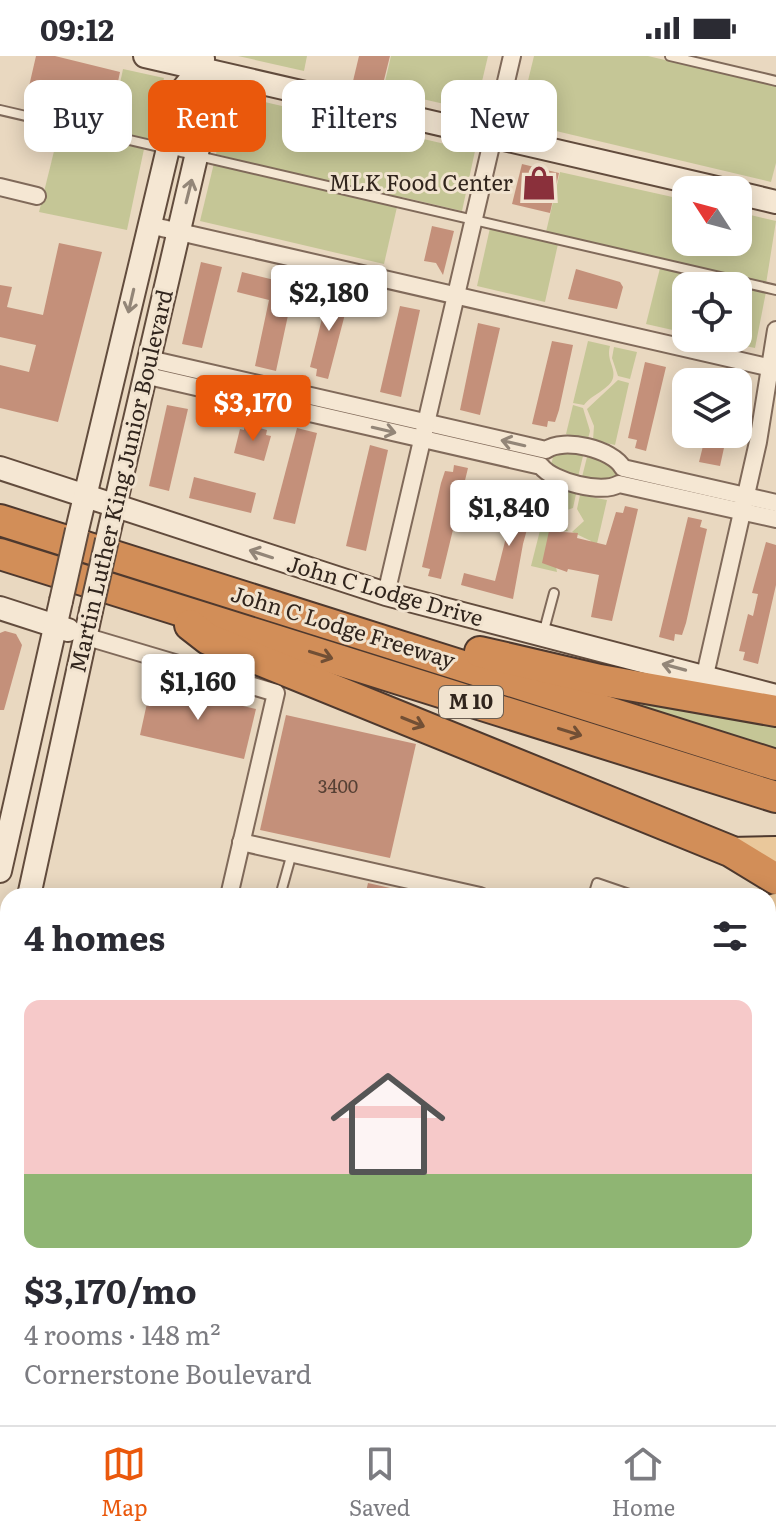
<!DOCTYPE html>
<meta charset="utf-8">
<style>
body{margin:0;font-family:Literata,serif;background:#f2f2f3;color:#2b2b33;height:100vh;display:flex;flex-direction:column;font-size:30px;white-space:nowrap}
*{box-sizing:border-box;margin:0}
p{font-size:26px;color:#7c7c81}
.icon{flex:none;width:44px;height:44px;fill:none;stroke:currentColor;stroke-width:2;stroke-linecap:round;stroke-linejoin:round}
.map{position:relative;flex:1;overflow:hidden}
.side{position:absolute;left:0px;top:832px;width:776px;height:538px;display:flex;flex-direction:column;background:#fff;border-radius:24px 24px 0 0;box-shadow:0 4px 20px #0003}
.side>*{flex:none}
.top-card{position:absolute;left:24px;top:24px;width:728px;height:72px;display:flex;gap:16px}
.needle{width:52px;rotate:306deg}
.controls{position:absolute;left:672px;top:120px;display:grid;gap:16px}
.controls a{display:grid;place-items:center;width:80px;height:80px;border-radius:16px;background:#fff;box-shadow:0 4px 20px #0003;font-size:40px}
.price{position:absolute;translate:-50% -68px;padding:0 18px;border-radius:8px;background:#fff;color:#222;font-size:26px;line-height:52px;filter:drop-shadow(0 2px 4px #0008)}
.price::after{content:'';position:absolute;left:50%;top:48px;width:24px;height:18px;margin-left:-12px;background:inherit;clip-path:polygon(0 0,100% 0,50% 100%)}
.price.on{background:#ea580c;color:#fff}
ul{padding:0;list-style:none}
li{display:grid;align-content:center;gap:16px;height:424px;padding:0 24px}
li span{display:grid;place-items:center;height:248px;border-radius:16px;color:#555}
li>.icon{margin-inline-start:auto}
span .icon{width:144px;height:144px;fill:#fffc;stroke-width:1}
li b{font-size:34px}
h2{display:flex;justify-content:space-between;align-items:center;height:96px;padding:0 24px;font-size:34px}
.pill{padding:0 28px;border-radius:16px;background:#fff;box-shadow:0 4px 20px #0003;font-size:28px;line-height:72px}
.pill.on{background:#ea580c;color:#fff}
.status{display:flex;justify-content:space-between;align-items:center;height:56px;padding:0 40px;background:#fff;direction:ltr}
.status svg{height:22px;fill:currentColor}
.tab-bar{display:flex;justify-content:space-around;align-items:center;height:112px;border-top:2px solid #e1e1e2;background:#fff;font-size:22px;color:#7c7c81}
.tab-bar a{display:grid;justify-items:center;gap:4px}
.tab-bar .on{color:#ea580c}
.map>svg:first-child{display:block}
.green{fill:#c5c696}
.building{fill:#c4907a}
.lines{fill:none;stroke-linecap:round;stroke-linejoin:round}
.lane-casing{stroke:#806a5a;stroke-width:12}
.street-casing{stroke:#806a5a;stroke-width:20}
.secondary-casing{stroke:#624c3d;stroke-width:26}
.primary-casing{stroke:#4e392e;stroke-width:30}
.highway-casing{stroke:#4e392e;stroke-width:34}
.lane{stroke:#f5e7d3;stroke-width:8}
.street{stroke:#f5e7d3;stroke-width:16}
.secondary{stroke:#f5e7d3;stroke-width:22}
.primary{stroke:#eac89b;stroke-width:26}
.highway{stroke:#d28e58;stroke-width:30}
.secondary-bridge-casing{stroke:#624c3d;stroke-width:26;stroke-linecap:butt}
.secondary-bridge{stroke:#f5e7d3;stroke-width:22}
.oneway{stroke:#938678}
.oneway2{stroke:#714f35}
.labels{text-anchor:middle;stroke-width:6;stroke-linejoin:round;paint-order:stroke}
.number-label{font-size:18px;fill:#564034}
.shield{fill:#f1e3cf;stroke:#6b5e52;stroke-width:2}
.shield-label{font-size:20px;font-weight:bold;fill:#31251d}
.poi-label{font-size:22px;fill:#31251d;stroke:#f1e3cf;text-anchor:end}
.street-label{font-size:22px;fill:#31251d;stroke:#f1e3cf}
</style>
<div class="status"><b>09:12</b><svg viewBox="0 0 49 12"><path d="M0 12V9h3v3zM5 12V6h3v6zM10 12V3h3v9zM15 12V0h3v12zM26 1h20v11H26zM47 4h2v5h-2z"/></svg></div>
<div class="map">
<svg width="776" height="1369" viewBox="0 0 776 1369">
<rect width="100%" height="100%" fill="#e9d8c0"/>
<g class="green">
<polygon points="238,0 307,0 304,15"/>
<polygon points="391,0 488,0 475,55 383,34"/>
<polygon points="534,0 648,0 776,30 776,107 771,126 518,66"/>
<polygon points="123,13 164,22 150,83 110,75"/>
<polygon points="230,38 475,95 462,155 402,141 401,145 216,98"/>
<polygon points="59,75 144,93 127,174 39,156"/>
<polygon points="214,107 397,151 384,208 200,165"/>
<polygon points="560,116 686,144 686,186 738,186 738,156 776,165 766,228 546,176"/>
<polygon points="490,172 558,188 545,246 477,230"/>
<polygon points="660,212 766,236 755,292 707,282 738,282 738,230 686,230 686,277 646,268"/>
<path d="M588 285 610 290C606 304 616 312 613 322 610 333 591 339 584 349L573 347Z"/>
<polygon points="614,291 637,296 630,323 618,320 612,302"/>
<polygon points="618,324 629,327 615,389 593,384 594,370 587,353"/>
<polygon points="573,349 583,352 590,375 588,383 566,378"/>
<polygon points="562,395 583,400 578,421 556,415 551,409 554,397"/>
<polygon points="587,401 608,406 616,414 614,423 603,426 582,421"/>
<polygon points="551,431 576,438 573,452 564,455 561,461 568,475 549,475 557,516 531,510"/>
<polygon points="580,439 607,444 596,492 590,491 591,485 572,476 584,465 577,453"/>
<polygon points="590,634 776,664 776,692"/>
</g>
<g class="building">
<polygon points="36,0 55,0 120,16 113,50 80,43 75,64 24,52"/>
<polygon points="359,0 390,0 382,32 353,25"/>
<polygon points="522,108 559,117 550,157 512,148"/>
<polygon points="432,170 454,175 443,219 436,207 424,205"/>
<polygon points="59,187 102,196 58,366 0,352 0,309 29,316 36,289 0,281 0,229 12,231 7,251 43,259"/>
<polygon points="201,206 222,211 202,292 182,288"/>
<polygon points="576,213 620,226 623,231 617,253 568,243"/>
<polygon points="242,216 303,231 298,252 290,250 276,315 255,310 269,244 237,236"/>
<polygon points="329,234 350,239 328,323 316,320 317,313 310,311"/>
<polygon points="400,250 420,254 401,341 380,336"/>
<polygon points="478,267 500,272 480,359 460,354"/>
<polygon points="552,285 573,289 559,354 555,366 548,365 547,371 532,368"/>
<polygon points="645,306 666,311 646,395 635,392 637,384 628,382"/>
<polygon points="167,349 188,353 169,435 149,430"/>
<polygon points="245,368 267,374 266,379 271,380 264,405 234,397 240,373 244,374"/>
<polygon points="297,372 317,377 295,468 273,463"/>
<polygon points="706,378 727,378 720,410 699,406"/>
<polygon points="370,389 388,394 366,495 346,490"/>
<polygon points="454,409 468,412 441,523 428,520 430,513 422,511 441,427 445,415 453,416"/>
<polygon points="194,421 256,437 251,457 189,442"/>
<polygon points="520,426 533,429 532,436 537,437 523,488 513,543 461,529 464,517 495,525"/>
<polygon points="625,450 638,453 612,565 591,561 599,519 568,513 567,516 542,507 549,475 578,477 577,482 606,489 616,456 623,457"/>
<polygon points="688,461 702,464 700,471 707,473 686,567 682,579 675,578 674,585 659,581"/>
<polygon points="766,486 776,489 776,529 758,608 743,604 745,596 739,595 748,558 753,560 758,538 752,537"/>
<polygon points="5,575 16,578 22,589 4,654 0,654 0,577"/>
<polygon points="151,629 256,653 244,703 140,679"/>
<polygon points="286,659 416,688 390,802 260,774"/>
<polygon points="368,827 408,836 407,840 365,840"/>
</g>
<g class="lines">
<g class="lane-casing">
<g id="lane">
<polyline points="670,0 776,25"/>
<polyline points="0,54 776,234"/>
<polyline points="543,578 554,537"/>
<polyline points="280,840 292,797"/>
<polyline points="593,840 597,827 635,840"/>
<polyline points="0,1242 8,1257"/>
</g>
</g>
<g class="street-casing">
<g id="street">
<polyline points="0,131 37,140"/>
<polyline points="149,169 776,313"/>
<path d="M149 303 546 394C563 381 613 393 623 412L776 447"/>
<path d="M144 319 541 410C553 426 602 438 619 428L776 463"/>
<polyline points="386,538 512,0"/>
<polyline points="84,580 276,637 229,840"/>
<polyline points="705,619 758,386 776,274"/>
<polyline points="241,786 480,840"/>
<polyline points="0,1023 8,1025"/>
<polyline points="768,1033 776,1035"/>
<polyline points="0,1131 8,1133"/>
<polyline points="277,1369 278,1362"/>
<polyline points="461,1369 463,1362"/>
</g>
</g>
<g class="secondary-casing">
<g id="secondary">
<polyline points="145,0 725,134"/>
<polyline points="738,137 776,146"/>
<polyline points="0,412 386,538 776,640"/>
<polyline points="77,474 182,34 200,12 203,3"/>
<polyline points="107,484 210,41 200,12"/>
<polyline points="0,552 68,574"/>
<polyline points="0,815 61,545"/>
<polyline points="29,840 91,555"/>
<polyline points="0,878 8,880"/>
<polyline points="0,969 8,935"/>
<polyline points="0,1347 8,1349"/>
<polyline points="65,1362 94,1369"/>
</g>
</g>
<g class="primary-casing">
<g id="primary">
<polyline points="730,795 776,794"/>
<polyline points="768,855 776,851"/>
<polyline points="0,1219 8,1215"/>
</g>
</g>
<g class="highway-casing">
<g id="highway">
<polyline points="0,464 776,709"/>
<polyline points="0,498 776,741"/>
<polyline points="190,569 208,583 730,795 776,823"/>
<polyline points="480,596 600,624 776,655"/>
</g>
</g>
<use href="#lane" class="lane"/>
<use href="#street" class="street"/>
<use href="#secondary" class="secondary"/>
<use href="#primary" class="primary"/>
<use href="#highway" class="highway"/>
<g class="secondary-bridge-casing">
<g id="secondary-bridge">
<polyline points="61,545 77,474"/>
<polyline points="91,555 107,484"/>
</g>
</g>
<use href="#secondary-bridge" class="secondary-bridge"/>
</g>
<defs><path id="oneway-shaft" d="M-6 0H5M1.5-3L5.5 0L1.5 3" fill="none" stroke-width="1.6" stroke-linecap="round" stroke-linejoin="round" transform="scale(2)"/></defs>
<g class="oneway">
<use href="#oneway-shaft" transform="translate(189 135) rotate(-76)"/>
<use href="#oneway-shaft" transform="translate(131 245) rotate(103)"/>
<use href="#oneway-shaft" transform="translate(384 374) rotate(13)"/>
<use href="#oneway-shaft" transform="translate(513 387) rotate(-167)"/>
<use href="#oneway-shaft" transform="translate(261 498) rotate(-162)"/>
<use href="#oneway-shaft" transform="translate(674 611) rotate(-165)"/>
</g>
<g class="oneway2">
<use href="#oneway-shaft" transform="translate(321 599) rotate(17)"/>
<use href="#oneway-shaft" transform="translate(413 666) rotate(22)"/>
<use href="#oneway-shaft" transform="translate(570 676) rotate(17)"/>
</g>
<defs>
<g id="shop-bare" transform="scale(2.76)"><path d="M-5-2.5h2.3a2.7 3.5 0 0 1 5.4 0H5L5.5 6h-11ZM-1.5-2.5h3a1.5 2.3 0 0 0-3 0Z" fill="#8a303b" stroke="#f1e3cf" stroke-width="2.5" paint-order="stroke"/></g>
</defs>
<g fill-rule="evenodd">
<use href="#shop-bare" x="539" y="127"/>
</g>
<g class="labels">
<g class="number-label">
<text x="338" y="737">3400</text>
</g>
<rect class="shield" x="439" y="630" width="64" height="32" rx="6"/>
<g class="shield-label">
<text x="471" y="653">M 10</text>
</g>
<g class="poi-label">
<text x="513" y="135">MLK Food Center</text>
</g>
<g class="street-label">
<text transform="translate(121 425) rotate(-77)" y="8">Martin Luther King Junior Boulevard</text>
<text transform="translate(385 535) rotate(16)" y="8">John C Lodge Drive</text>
<text transform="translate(343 571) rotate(17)" y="8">John C Lodge Freeway</text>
</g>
</g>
</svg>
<div class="controls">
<a><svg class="needle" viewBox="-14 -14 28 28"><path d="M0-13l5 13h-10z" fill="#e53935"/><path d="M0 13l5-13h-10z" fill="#7c7c81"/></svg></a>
<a><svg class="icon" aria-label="locate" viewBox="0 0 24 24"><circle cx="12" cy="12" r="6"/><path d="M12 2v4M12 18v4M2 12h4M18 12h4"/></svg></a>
<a><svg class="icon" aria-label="layers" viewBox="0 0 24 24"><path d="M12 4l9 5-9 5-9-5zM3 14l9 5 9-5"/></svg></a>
</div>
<b class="price" style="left:329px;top:277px">$2,180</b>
<b class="price on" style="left:253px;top:387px">$3,170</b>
<b class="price" style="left:509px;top:492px">$1,840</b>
<b class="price" style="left:198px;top:666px">$1,160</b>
<div class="top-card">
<a class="pill">Buy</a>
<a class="pill on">Rent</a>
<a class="pill">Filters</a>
<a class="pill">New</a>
</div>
<section class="side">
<h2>4 homes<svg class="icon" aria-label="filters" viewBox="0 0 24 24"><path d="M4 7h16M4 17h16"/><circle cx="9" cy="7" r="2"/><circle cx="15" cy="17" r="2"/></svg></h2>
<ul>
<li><span style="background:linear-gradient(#f6c9c9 70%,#8fb573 0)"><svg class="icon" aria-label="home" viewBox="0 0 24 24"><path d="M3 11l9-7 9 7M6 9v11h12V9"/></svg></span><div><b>$3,170/mo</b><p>4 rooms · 148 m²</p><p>Cornerstone Boulevard</p></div></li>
</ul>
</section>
</div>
<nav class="tab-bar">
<a class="on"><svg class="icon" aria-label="map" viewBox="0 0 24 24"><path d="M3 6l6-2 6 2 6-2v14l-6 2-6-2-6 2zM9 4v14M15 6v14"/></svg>Map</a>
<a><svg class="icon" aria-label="saved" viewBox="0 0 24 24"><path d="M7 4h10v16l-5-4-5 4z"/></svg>Saved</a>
<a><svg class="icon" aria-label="home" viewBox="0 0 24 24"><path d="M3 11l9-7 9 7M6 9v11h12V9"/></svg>Home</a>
</nav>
